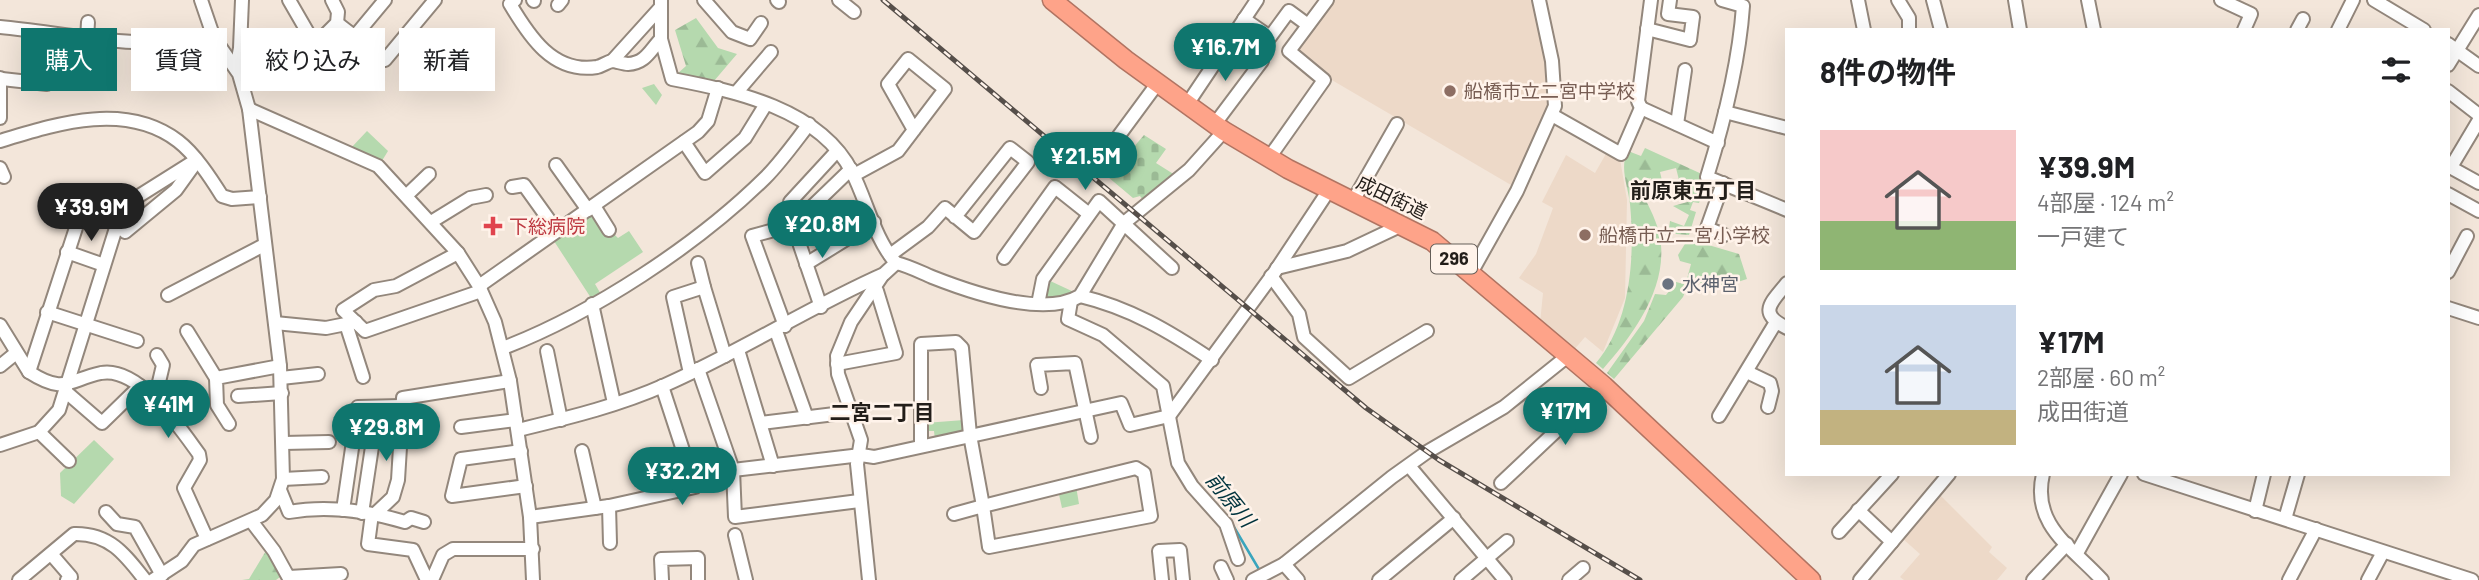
<!DOCTYPE html>
<html lang="ja">
<meta charset="utf-8">
<style>
body{margin:0;font-family:Barlow,"Noto Sans JP",sans-serif;background:#f2f2f2;color:#202124;height:100vh;display:flex;flex-direction:column;font-size:26px;white-space:nowrap}
*{box-sizing:border-box;margin:0}
p{font-size:23px;color:#757577}
.icon{flex:none;width:38px;height:38px;fill:none;stroke:currentColor;stroke-width:2;stroke-linecap:round;stroke-linejoin:round}
.map{position:relative;flex:1;overflow:hidden}
.sheet{position:absolute;left:1785px;top:28px;width:665px;height:448px;display:flex;flex-direction:column;background:#fff;border-radius:0px;box-shadow:0 7px 28px #0002}
.sheet>*{flex:none}
.banner{position:absolute;left:21px;top:28px;width:665px;height:63px;display:flex;gap:14px}
.price{position:absolute;translate:-50% -60px;padding:0 16px;border-radius:24px;background:#0f766e;color:#fff;font-size:23px;line-height:46px;filter:drop-shadow(0 2px 4px #0008)}
.price::after{content:'';position:absolute;left:50%;top:42px;width:21px;height:16px;margin-left:-10px;background:inherit;clip-path:polygon(0 0,100% 0,50% 100%)}
.price.active{background:#222;color:#fff}
ul{padding:0;list-style:none}
li{display:flex;align-items:center;gap:21px;height:175px;padding:0 35px}
li span{display:grid;place-items:center;flex:none;width:196px;height:140px;border-radius:0px;color:#555}
li>.icon{margin-inline-start:auto}
span .icon{width:84px;height:84px;fill:#fffc;stroke-width:1}
li b{font-size:30px}
h2{display:flex;justify-content:space-between;align-items:center;height:84px;padding:0 35px;font-size:30px}
.chip{padding:0 24px;border-radius:0px;background:#fff;box-shadow:0 7px 28px #0002;font-size:24px;line-height:63px}
.chip.active{background:#0f766e;color:#fff}
.map>svg:first-child{display:block}
.built{fill:#edd9c8}
.green{fill:#b5d9ae}
.forest{fill:url(#forest-firs)}
.cemetery{fill:url(#cemetery-stones)}
.lines{fill:none;stroke-linecap:round;stroke-linejoin:round}
.stream{stroke:#39a5bd;stroke-width:2.5}
.minor-casing{stroke:#93877c;stroke-width:16}
.highway-casing{stroke:#b17462;stroke-width:21}
.minor{stroke:#fff;stroke-width:12}
.highway{stroke:#fea389;stroke-width:18}
.rail-casing{stroke:#564f4a;stroke-width:5}
.rail{stroke:#fff3ea;stroke-width:2.5;stroke-dasharray:8;stroke-linecap:butt}
.education-dot{fill:#8d6e63;stroke:#fff3ea;stroke-width:2.5}
.health-dot{fill:#e0444e;stroke:#fff3ea;stroke-width:2.5}
.worship-dot{fill:#6b7280;stroke:#fff3ea;stroke-width:2.5}
.labels{text-anchor:middle;stroke-width:5;stroke-linejoin:round;paint-order:stroke}
.shield{fill:#fff3ea;stroke:#655e58;stroke-width:2}
.shield-label{font-size:18px;font-weight:bold;fill:#231e1a}
.education-label{font-size:19px;fill:#785e54;stroke:#fff3ea;text-anchor:start}
.street-label{font-size:19px;fill:#231e1a;stroke:#fff3ea}
.health-label{font-size:19px;fill:#be3a42;stroke:#fff3ea;text-anchor:start}
.worship-label{font-size:19px;fill:#5b616d;stroke:#fff3ea;text-anchor:start}
.neighbourhood-label{font-size:21px;font-weight:bold;fill:#231e1a;stroke:#fff3ea}
.water-label{font-size:21px;font-style:italic;fill:#01343e;stroke:#fff3ea}
</style>
<div class="map">
<svg width="2479" height="580" viewBox="0 0 2479 580">
<defs>
<pattern id="forest-firs" width="22" height="20" patternUnits="userSpaceOnUse" patternTransform="scale(1.75)"><rect width="22" height="20" fill="#b5d9ae"/><path d="M5 1l3.5 6h-7zM16 11l3.5 6h-7z" fill="#9bba95"/></pattern>
<pattern id="cemetery-stones" width="16" height="16" patternUnits="userSpaceOnUse" patternTransform="scale(1.75)"><rect width="16" height="16" fill="#b5d9ae"/><path d="M2 7V4a2 2 0 0 1 4 0v3zM10 15v-3a2 2 0 0 1 4 0v3z" fill="#9bba95"/></pattern>
</defs>
<rect width="100%" height="100%" fill="#f3e6da"/>
<g class="built">
<polygon points="1331,0 1532,0 1548,65 1551,106 1511,185 1325,76 1294,51"/>
<polygon points="1607,152 1620,159 1627,200 1625,298 1603,352 1585,337 1573,351 1540,323 1543,293 1519,278 1536,254 1553,208 1542,202 1566,155 1595,173"/>
<polygon points="1939,494 1992,547 1989,552 2007,568 1997,580 1904,580 1900,577 1920,554 1902,538"/>
</g>
<g class="green">
<polygon points="654,84 662,95 656,105 642,88"/>
<polygon points="367,131 388,151 380,164 351,148"/>
<polygon points="590,211 618,238 629,231 643,252 595,284 602,296 593,301 552,238"/>
<polygon points="1046,279 1076,293 1043,301"/>
<polygon points="964,420 964,433 935,440 934,431 925,431 925,423"/>
<polygon points="94,440 114,459 74,504 61,496 60,473"/>
<polygon points="1076,486 1079,504 1062,508 1058,490"/>
</g>
<g class="forest">
<polygon points="696,18 718,48 737,54 714,81 677,74 686,66 675,30"/>
<path d="M1645 148 1704 175 1707 182 1699 203 1693 202 1690 210 1696 212 1689 235 1676 234 1669 228 1670 221 1684 226 1689 215 1673 206 1691 201 1687 187 1681 188 1676 168 1660 172 1663 185H1652L1651 178 1642 180C1644 187 1640 192 1645 199 1652 212 1660 229 1661 245 1665 292 1632 336 1603 369L1596 363C1631 322 1635 256 1630 204 1628 186 1619 167 1628 151L1641 156Z"/>
<polygon points="1688,239 1739,254 1747,279 1719,288 1687,279 1691,264 1680,261 1678,255"/>
<polygon points="1676,282 1688,285 1683,297 1614,379 1607,373 1644,321 1655,294 1666,295"/>
<polygon points="267,549 284,574 276,580 242,580 249,579"/>
</g>
<polygon class="cemetery" points="1144,135 1166,149 1156,163 1175,175 1143,200 1140,196 1133,198 1108,177"/>
<g class="lines">
<polyline class="stream" points="1228,517 1260,571"/>
<g class="minor-casing">
<g id="minor">
<polyline points="289,0 315,45"/>
<path d="M515 0 510 4C529 36 553 74 597 67 602 66 607 62 612 61 616 61 623 64 628 64 646 63 650 50 661 39"/>
<polyline points="533,0 534,1"/>
<path d="M661 0V39L672 79C735 91 820 109 852 172 867 201 874 238 896 263"/>
<polyline points="704,0 732,32 750,39 761,23"/>
<polyline points="777,0 779,2"/>
<polyline points="839,0 854,12"/>
<path d="M1722 0 1743 6C1739 64 1724 122 1707 177L1787 210"/>
<polyline points="1858,0 1864,30"/>
<polyline points="1898,0 1909,18 1909,30"/>
<polyline points="1933,0 1941,30"/>
<polyline points="2015,0 2020,30"/>
<polyline points="2088,0 2094,30"/>
<polyline points="2221,0 2251,14 2244,30"/>
<polyline points="2374,0 2424,30"/>
<polyline points="558,5 562,0"/>
<polyline points="1244,19 1270,37 1289,11 1308,25"/>
<polyline points="337,23 385,60 435,0"/>
<path d="M0 27C71 34 142 51 214 38"/>
<polyline points="1647,29 1690,40 1693,17 1668,14 1670,0"/>
<polyline points="2297,30 2303,19"/>
<polyline points="2338,30 2353,0"/>
<polyline points="355,36 385,0"/>
<polyline points="87,39 88,22"/>
<polyline points="2448,44 2479,66"/>
<polyline points="613,60 660,8"/>
<polyline points="2448,65 2479,15"/>
<polyline points="236,69 240,48 242,0"/>
<polyline points="0,78 0,118"/>
<polyline points="2,79 47,84"/>
<polyline points="242,82 296,64 337,23 338,12 332,0"/>
<polyline points="2448,91 2479,115"/>
<polyline points="736,93 771,52"/>
<polyline points="1186,106 1257,0"/>
<polyline points="1641,108 1718,143"/>
<polyline points="249,109 378,166 458,253 479,286 495,322 510,381 530,517 533,580"/>
<polyline points="1725,112 1787,128"/>
<polyline points="1552,115 1621,154 1641,108 1638,101 1651,0"/>
<polyline points="1677,124 1685,70"/>
<polyline points="1214,125 1262,61"/>
<path d="M0 141C56 124 125 101 178 141 195 154 210 177 222 196L232 199 260 197"/>
<polyline points="684,142 705,173 745,138 766,104"/>
<polyline points="1075,152 1095,168 1157,84"/>
<polyline points="1269,158 1324,80 1289,51 1327,0"/>
<polyline points="556,165 588,210"/>
<polyline points="2448,166 2479,183"/>
<polyline points="2451,167 2479,120"/>
<polyline points="0,168 4,177"/>
<polyline points="854,175 898,151 945,89 908,59 888,84 914,130"/>
<polyline points="1723,183 1707,228 1724,235"/>
<polyline points="512,187 524,185 557,231"/>
<polyline points="2448,194 2479,211"/>
<polyline points="407,195 429,174"/>
<polyline points="1353,201 1397,124"/>
<polyline points="790,202 837,151"/>
<polyline points="594,206 609,230"/>
<polyline points="431,222 470,198 486,195"/>
<polyline points="793,225 821,307"/>
<polyline points="125,232 176,190 194,165"/>
<polyline points="67,252 104,265"/>
<polyline points="458,253 396,286 374,290 343,310 365,331 481,291"/>
<polyline points="890,255 928,227 945,208 974,232 1028,162 1010,148 955,217"/>
<polyline points="1004,258 1055,187 1089,214"/>
<polyline points="698,263 704,287"/>
<polyline points="806,264 874,222"/>
<polyline points="1277,268 1347,251 1402,225"/>
<polyline points="2448,272 2467,236"/>
<polyline points="1471,273 1517,191 1555,106 1552,61 1539,0"/>
<polyline points="1271,276 1299,314 1304,337 1349,378 1427,331"/>
<path d="M1787 283C1771 303 1757 313 1787 328"/>
<polyline points="479,286 698,132 708,121 718,88"/>
<polyline points="168,295 264,245"/>
<path d="M1080 296C1130 308 1169 331 1212 360"/>
<polyline points="1071,301 1068,319 1103,335 1163,386 1178,463 1192,486 1226,524 1238,559"/>
<polyline points="592,304 614,403"/>
<polyline points="1038,304 1043,279 1099,201 1172,268"/>
<polyline points="2448,308 2479,318"/>
<polyline points="47,312 137,341"/>
<polyline points="275,323 326,328 356,322"/>
<polyline points="346,324 363,377"/>
<path d="M0 325 29 372C65 395 68 380 101 373 139 366 180 428 199 454L200 460 184 488 207 539"/>
<polyline points="785,326 752,236 793,225 851,169"/>
<polyline points="187,331 216,378"/>
<polyline points="776,331 807,418"/>
<path d="M503 348C592 314 697 245 765 178 781 162 795 142 809 124"/>
<polyline points="738,350 773,466"/>
<polyline points="547,351 561,420"/>
<polyline points="837,364 896,353 877,291 870,283"/>
<polyline points="0,366 16,353"/>
<polyline points="698,369 733,470 735,517 859,501"/>
<polyline points="29,372 87,194 125,206"/>
<polyline points="1747,372 1770,383 1772,391 1768,407"/>
<polyline points="690,373 673,297 704,287 725,356"/>
<polyline points="281,378 318,374"/>
<polyline points="1041,388 1037,365 1075,363 1091,437"/>
<polyline points="65,391 102,423 140,386"/>
<polyline points="238,396 282,393"/>
<polyline points="155,399 163,365 157,355"/>
<polyline points="1719,416 1776,322"/>
<polyline points="761,423 851,412"/>
<polyline points="229,424 217,405 216,378 280,366"/>
<polyline points="461,427 516,420"/>
<path d="M518 430C567 418 618 406 665 385 740 352 809 307 884 274L896 263C909 266 920 272 932 277 970 292 1043 318 1080 296L1124 223 1189 170 1224 131"/>
<polyline points="39,432 69,461"/>
<polyline points="284,443 329,442"/>
<polyline points="0,445 39,432 59,410 121,212 134,199 196,160"/>
<polyline points="921,446 921,344 956,342 962,348 970,435 983,506 1136,468 1144,473 1151,516 989,547 983,506 954,514"/>
<polyline points="521,451 461,459 452,496 526,486"/>
<polyline points="582,451 595,508"/>
<polyline points="1410,467 1505,580"/>
<polyline points="733,470 861,455 874,457 1121,403 1130,425 1169,416 1274,273 1329,190"/>
<path d="M2043 474C2031 525 2072 547 2102 580"/>
<polyline points="2144,474 2472,580"/>
<polyline points="283,479 322,477"/>
<polyline points="1501,483 1604,386"/>
<path d="M280 490 289 512C328 505 368 511 405 522L411 518 424 522"/>
<polyline points="609,506 610,543"/>
<polyline points="343,510 358,407 402,406"/>
<polyline points="1858,510 1892,542"/>
<polyline points="2255,511 2264,474"/>
<polyline points="106,512 117,524 135,527 162,575"/>
<polyline points="362,513 378,407"/>
<polyline points="376,513 393,497 398,480 403,398 510,381"/>
<polyline points="372,514 368,544 413,550 427,580"/>
<polyline points="530,517 609,506 695,487 662,386"/>
<polyline points="2285,519 2298,474"/>
<polyline points="252,522 274,551 290,580"/>
<polyline points="1839,532 1892,474"/>
<polyline points="735,535 746,580"/>
<polyline points="2077,553 2121,474"/>
<polyline points="52,555 71,577 67,580"/>
<polyline points="1284,564 1298,580"/>
<polyline points="1221,567 1227,580"/>
<polyline points="289,577 341,574"/>
<path d="M19 580 74 534C109 533 125 554 145 580"/>
<polyline points="153,580 182,561 194,545 262,515 276,500 283,479 280,366 249,109 239,74 214,38 201,0"/>
<polyline points="432,580 443,555 453,549 533,549"/>
<polyline points="662,580 661,559 698,558 698,580"/>
<polyline points="869,580 857,464 861,440 838,374 837,356 851,322 882,276"/>
<polyline points="1162,580 1159,551 1180,550 1183,580"/>
<polyline points="1253,580 1284,564 1392,477 1427,452 1504,407 1569,355"/>
<polyline points="1379,580 1454,518"/>
<polyline points="1461,580 1507,541"/>
<polyline points="1569,580 1583,568"/>
<polyline points="1860,580 1949,474"/>
<polyline points="2033,580 2067,544"/>
<polyline points="2289,580 2316,529"/>
<polyline points="2368,580 2383,552"/>
</g>
</g>
<g class="highway-casing">
<polyline id="highway" points="1052,0 1126,60 1224,131 1288,169 1432,241 1604,386 1811,580"/>
</g>
<use href="#minor" class="minor"/>
<use href="#highway" class="highway"/>
<g class="rail-casing">
<polyline id="rail" points="883,0 1366,408 1439,460 1640,580"/>
</g>
<use href="#rail" class="rail"/>
</g>
<g class="education-dot">
<circle cx="1450" cy="91" r="7"/>
<circle cx="1585" cy="235" r="7"/>
</g>
<path class="health-dot" d="M489.5 215.5h7v7h7v7h-7v7h-7v-7h-7v-7h7z"/>
<circle class="worship-dot" cx="1668" cy="284" r="7"/>
<g class="labels">
<rect class="shield" x="1431" y="244.5" width="46" height="29" rx="5"/>
<g class="shield-label">
<text x="1454" y="265">296</text>
</g>
<g class="education-label">
<text x="1464" y="98">船橋市立二宮中学校</text>
<text x="1599" y="242">船橋市立二宮小学校</text>
</g>
<g class="street-label">
<text transform="translate(1392 197) rotate(26)" y="7">成田街道</text>
</g>
<g class="health-label">
<text x="509" y="233">下総病院</text>
</g>
<g class="worship-label">
<text x="1682" y="291">水神宮</text>
</g>
<g class="neighbourhood-label">
<text x="1693" y="198">前原東五丁目</text>
<text x="882" y="420">二宮二丁目</text>
</g>
<g class="water-label">
<text transform="translate(1230 500) rotate(51)" y="7">前原川</text>
</g>
</g>
</svg>
<b class="price" style="left:1225px;top:83px">¥16.7M</b>
<b class="price" style="left:1085px;top:192px">¥21.5M</b>
<b class="price active" style="left:91px;top:243px">¥39.9M</b>
<b class="price" style="left:822px;top:260px">¥20.8M</b>
<b class="price" style="left:168px;top:440px">¥41M</b>
<b class="price" style="left:1565px;top:447px">¥17M</b>
<b class="price" style="left:386px;top:463px">¥29.8M</b>
<b class="price" style="left:682px;top:507px">¥32.2M</b>
<div class="banner">
<a class="chip active">購入</a>
<a class="chip">賃貸</a>
<a class="chip">絞り込み</a>
<a class="chip">新着</a>
</div>
<section class="sheet">
<h2>8件の物件<svg class="icon" aria-label="filters" viewBox="0 0 24 24"><path d="M4 7h16M4 17h16"/><circle cx="9" cy="7" r="2"/><circle cx="15" cy="17" r="2"/></svg></h2>
<ul>
<li><span style="background:linear-gradient(#f6c9c9 65%,#8fb573 0)"><svg class="icon" aria-label="home" viewBox="0 0 24 24"><path d="M3 11l9-7 9 7M6 9v11h12V9"/></svg></span><div><b>¥39.9M</b><p>4部屋 · 124 m²</p><p>一戸建て</p></div></li>
<li><span style="background:linear-gradient(#c9d6e8 75%,#c2b280 0)"><svg class="icon" aria-label="home" viewBox="0 0 24 24"><path d="M3 11l9-7 9 7M6 9v11h12V9"/></svg></span><div><b>¥17M</b><p>2部屋 · 60 m²</p><p>成田街道</p></div></li>
</ul>
</section>
</div>
